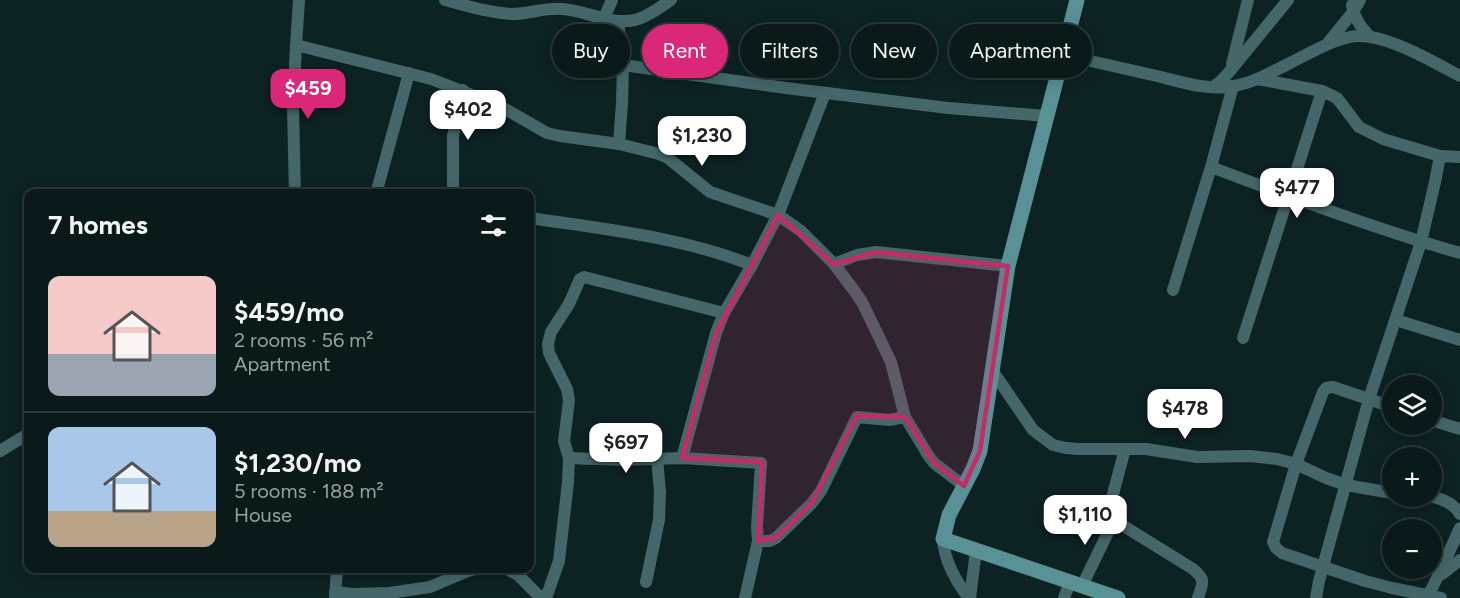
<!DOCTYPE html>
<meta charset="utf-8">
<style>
body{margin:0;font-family:Figtree,sans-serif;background:#182727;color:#f1f3f6;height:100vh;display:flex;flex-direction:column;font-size:22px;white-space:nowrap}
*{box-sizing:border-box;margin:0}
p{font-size:20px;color:#99a1a2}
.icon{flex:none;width:33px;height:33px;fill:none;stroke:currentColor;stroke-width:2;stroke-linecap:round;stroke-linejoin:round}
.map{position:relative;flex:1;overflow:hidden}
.side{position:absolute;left:24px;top:189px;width:510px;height:384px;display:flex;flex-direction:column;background:#0a1a1a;border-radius:12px;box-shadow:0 3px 15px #0003,0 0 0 2px #2a3839}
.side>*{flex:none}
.guide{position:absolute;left:552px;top:24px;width:570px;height:54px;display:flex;gap:12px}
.fabs{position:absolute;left:1382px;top:375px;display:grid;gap:12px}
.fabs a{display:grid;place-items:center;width:60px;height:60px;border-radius:50%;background:#0a1a1a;box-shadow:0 3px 15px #0003,0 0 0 2px #2a3839;font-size:30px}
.price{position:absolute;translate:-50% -51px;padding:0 14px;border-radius:12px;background:#fff;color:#222;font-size:20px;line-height:39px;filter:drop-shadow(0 2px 3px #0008)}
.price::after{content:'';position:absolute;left:50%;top:36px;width:18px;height:14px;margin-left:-9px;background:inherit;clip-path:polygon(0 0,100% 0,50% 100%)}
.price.on{background:#db2777;color:#fff}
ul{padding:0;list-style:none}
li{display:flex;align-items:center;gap:18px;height:150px;padding:0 24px}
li+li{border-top:2px solid #2a3839}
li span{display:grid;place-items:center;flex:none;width:168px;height:120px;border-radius:12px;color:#555}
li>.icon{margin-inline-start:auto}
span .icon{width:72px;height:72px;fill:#fffc;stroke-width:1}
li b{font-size:26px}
h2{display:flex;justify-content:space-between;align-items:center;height:72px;padding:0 24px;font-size:26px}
.pill{padding:0 21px;border-radius:27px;background:#0a1a1a;box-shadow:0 3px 15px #0003,0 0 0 2px #2a3839;font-size:21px;line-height:54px}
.pill.on{background:#db2777;color:#fff}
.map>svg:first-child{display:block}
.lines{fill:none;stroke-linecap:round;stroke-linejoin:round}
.street{stroke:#45676a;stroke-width:12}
.secondary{stroke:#599196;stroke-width:15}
.marked{fill:#c42c68;fill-opacity:0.2;stroke:#c42c68;stroke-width:4.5;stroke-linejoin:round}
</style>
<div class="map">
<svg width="1460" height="598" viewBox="0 0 1460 598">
<rect width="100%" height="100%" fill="#0d2223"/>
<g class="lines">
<g class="street">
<path d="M445 0C467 6 490 13 512 14 530 14 546 7 563 9 587 11 610 25 635 20 648 17 660 7 671 0"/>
<path d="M1352 5C1354 18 1361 27 1370 37"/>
<polyline points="604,18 612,0"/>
<polyline points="618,21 623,65 622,103 619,144"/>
<polyline points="1327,44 1353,12 1360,0"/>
<polyline points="296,45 431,79 498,105 547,133 560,136 619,144 659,154 668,158 710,192 778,215 801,231 834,264 853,289 862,302 891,362 905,417 928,455 934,463 964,486"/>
<path d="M1064 55C1095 62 1126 69 1157 76 1181 82 1208 91 1233 86 1254 83 1273 71 1292 62 1311 52 1329 42 1350 37 1381 30 1433 62 1460 76"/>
<polyline points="1232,64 1248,0"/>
<polyline points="623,65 786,88 948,108 1046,116"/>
<polyline points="1257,79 1322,91 1337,98 1359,127 1383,139 1440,156 1460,157"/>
<polyline points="1213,87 1221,81 1230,71 1288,0"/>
<path d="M1211 167C1293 198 1376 229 1460 253"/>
<polyline points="295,194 293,109 296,45 299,0"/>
<polyline points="376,194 409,73"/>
<polyline points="454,194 453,187 453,136 463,90"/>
<path d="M530 218C604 229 681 237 752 265"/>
<polyline points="834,264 857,255 876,252 1008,266"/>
<polyline points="1173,290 1211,167 1233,86"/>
<polyline points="1396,320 1460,340"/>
<polyline points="1243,338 1322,91"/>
<polyline points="992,370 1033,430 1053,445 1066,448 1078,449 1146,449 1197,457 1250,456 1277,459 1296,464 1326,478 1346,485 1392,493"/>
<polyline points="1392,407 1333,387 1326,388 1323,392 1296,464 1273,542 1276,548 1282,553 1365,581 1392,588 1441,598"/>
<polyline points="1431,420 1460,429"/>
<path d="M1125 449 1108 513 1114 520 1193 569C1206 580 1203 582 1198 598"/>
<polyline points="0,451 28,434"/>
<polyline points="569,458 621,460 682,458 761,463 757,527 758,541 745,598"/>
<polyline points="682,458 716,333 724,313 752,265 778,215 825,93"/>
<path d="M1428 496C1441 498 1453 502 1460 514"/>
<path d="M943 539C944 560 956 582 969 598"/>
<polyline points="758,541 770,541 776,538 812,503 821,491 857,417 889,420 905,417"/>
<polyline points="505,568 518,575 541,598"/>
<polyline points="1442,574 1460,560"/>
<polyline points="646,582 659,520 660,492 657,458"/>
<polyline points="1082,586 1114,520"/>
<polyline points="335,592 353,594 389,593 430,587 468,571 480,568"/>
<polyline points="335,598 337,568"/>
<polyline points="546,598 559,561 568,482 569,458 564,441 569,400 567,389 549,353 548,344 551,332 569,304 580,279 584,277 724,313"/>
<polyline points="970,598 976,551"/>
<polyline points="1064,598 1070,582"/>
<polyline points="1316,598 1319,581 1369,399 1421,242 1435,182 1440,156"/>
<polyline points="1427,598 1438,576 1460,528"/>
</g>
<polyline class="secondary" points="1077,0 1008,266 980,451 973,469 949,515 943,539 1118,598"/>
</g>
<path class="marked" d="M778 215 834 264 876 252 1008 266 980 451 964 486 934 463 905 417 857 416 812 503 776 538 758 541 762 462 682 458 716 333Z"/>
</svg>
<div class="fabs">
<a><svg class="icon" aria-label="layers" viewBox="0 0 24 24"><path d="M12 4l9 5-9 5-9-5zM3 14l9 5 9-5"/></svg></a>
<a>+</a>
<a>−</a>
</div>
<b class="price on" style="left:308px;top:120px">$459</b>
<b class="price" style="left:468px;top:141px">$402</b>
<b class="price" style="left:702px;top:167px">$1,230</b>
<b class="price" style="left:1297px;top:219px">$477</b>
<b class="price" style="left:1185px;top:440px">$478</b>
<b class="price" style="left:626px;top:474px">$697</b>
<b class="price" style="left:1085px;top:546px">$1,110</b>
<div class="guide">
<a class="pill">Buy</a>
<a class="pill on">Rent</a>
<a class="pill">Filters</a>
<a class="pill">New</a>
<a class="pill">Apartment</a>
</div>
<section class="side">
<h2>7 homes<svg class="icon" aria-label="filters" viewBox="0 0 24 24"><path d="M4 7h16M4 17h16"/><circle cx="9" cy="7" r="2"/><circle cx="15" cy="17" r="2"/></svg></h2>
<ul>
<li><span style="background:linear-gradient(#f6c9c9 65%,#9aa5b1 0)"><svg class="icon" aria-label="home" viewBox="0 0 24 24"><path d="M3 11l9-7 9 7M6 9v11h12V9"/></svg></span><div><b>$459/mo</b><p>2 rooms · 56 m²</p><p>Apartment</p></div></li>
<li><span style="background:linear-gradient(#a9c7e8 70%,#b9a48a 0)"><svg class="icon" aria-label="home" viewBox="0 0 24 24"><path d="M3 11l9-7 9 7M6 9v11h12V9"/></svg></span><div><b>$1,230/mo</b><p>5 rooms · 188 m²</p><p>House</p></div></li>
</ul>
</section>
</div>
